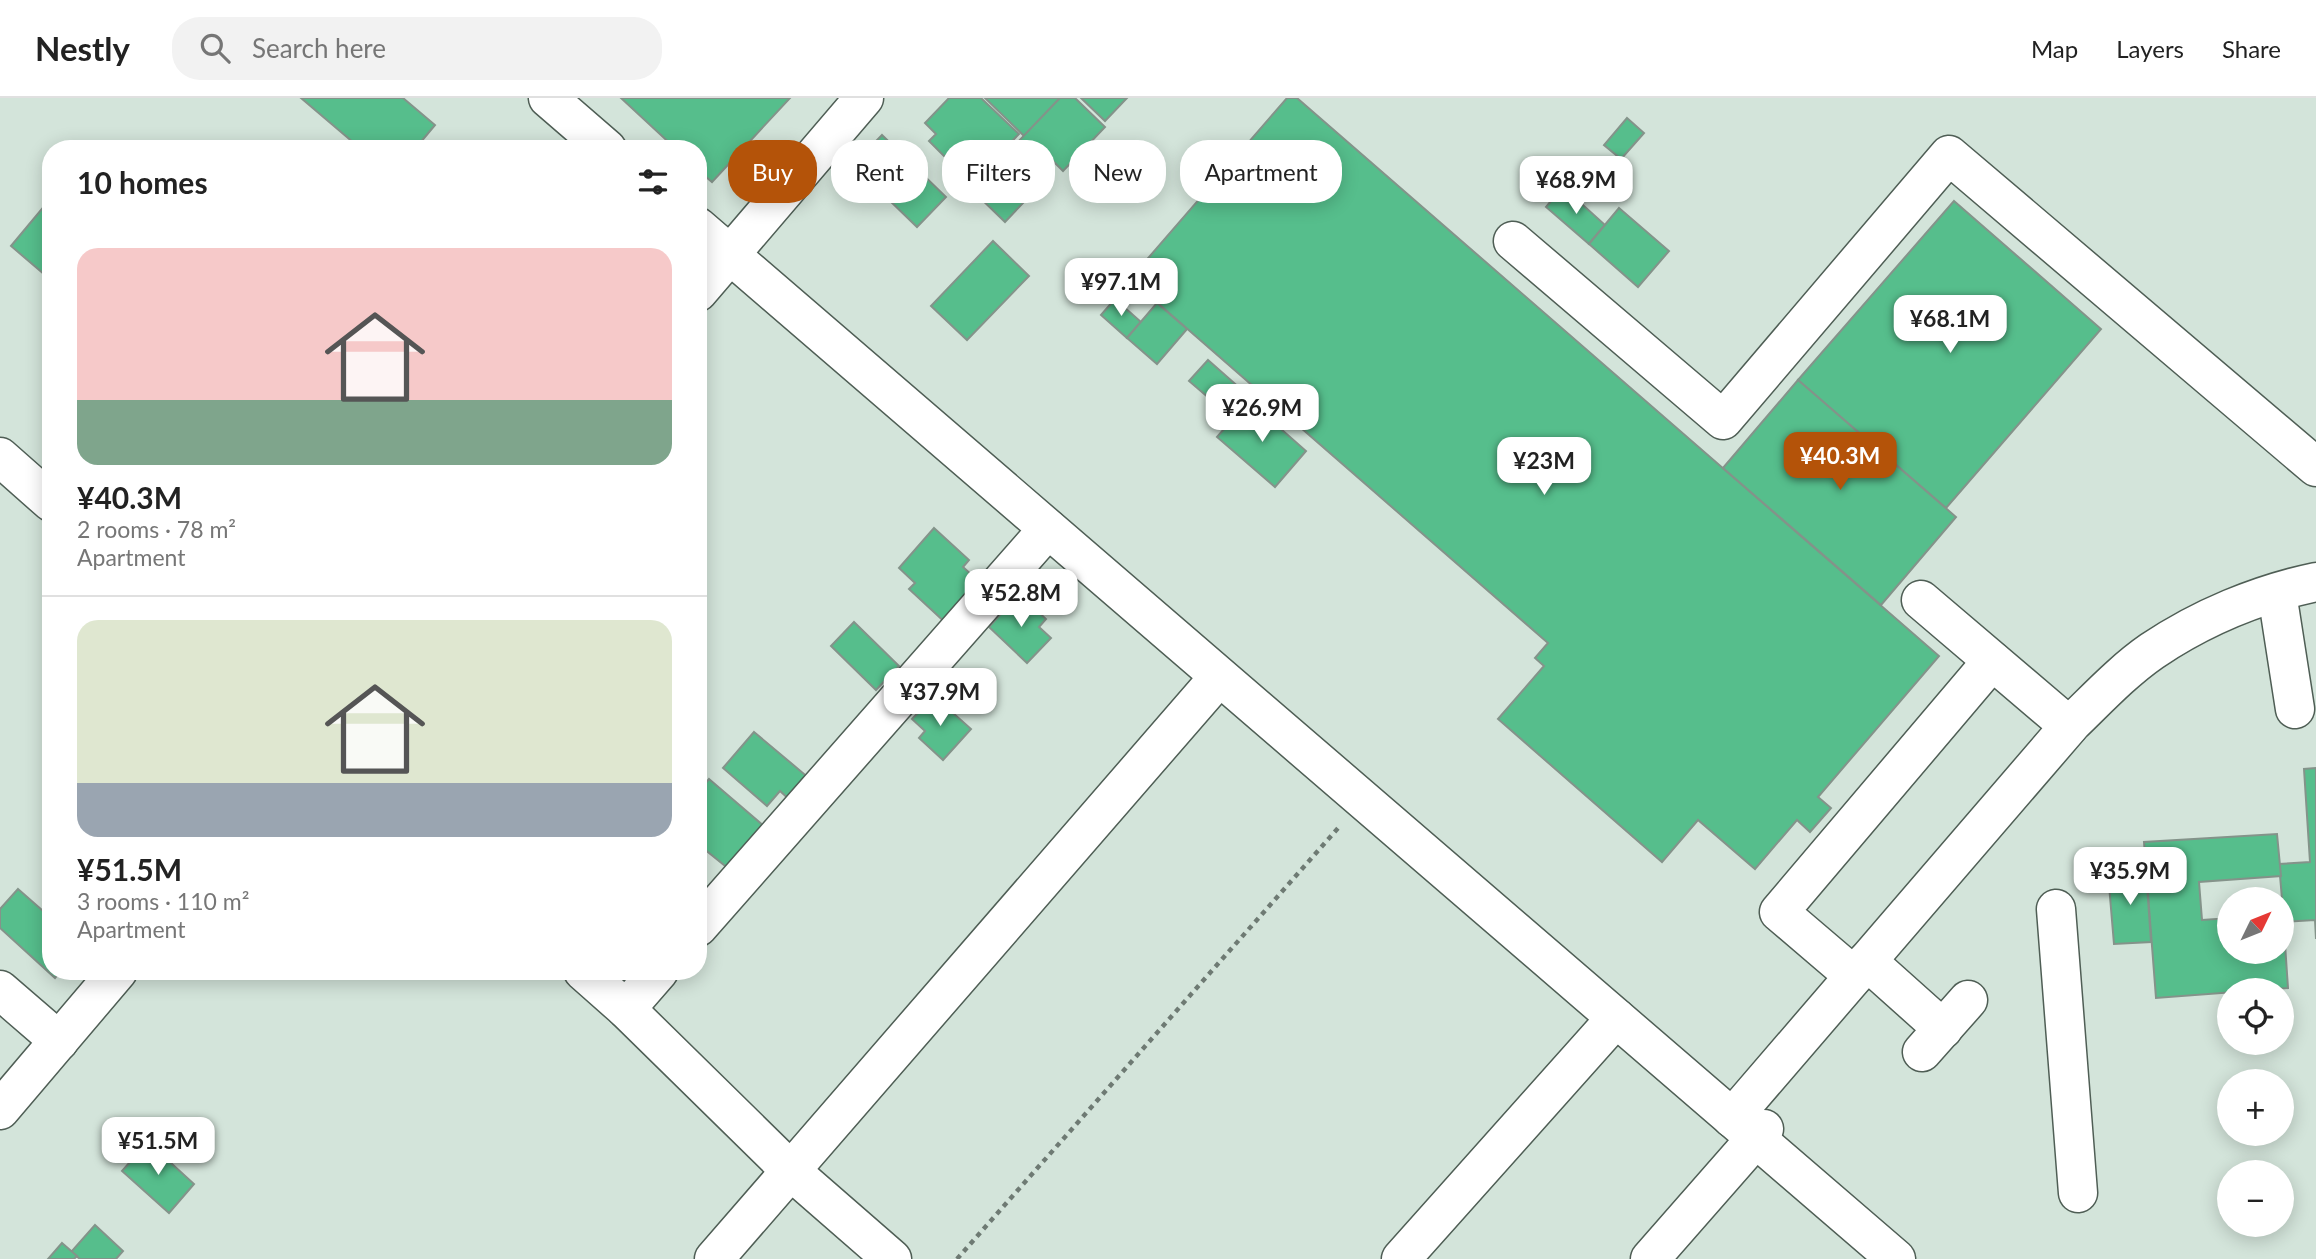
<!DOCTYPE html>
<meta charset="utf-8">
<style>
body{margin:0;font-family:Lato,sans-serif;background:#f2f2f2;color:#222;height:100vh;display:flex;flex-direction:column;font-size:26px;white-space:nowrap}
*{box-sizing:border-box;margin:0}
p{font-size:23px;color:#767676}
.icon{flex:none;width:38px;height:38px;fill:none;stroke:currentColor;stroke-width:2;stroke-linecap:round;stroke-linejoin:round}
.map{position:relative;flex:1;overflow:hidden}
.drawer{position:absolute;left:42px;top:42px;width:665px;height:840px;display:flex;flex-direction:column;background:#fff;border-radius:28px;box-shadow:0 4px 18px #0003}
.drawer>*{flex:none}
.guide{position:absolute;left:728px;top:42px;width:665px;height:63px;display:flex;gap:14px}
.needle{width:46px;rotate:47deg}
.fabs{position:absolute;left:2217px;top:789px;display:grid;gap:14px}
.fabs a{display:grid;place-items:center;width:77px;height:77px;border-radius:50%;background:#fff;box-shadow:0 4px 18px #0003;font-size:35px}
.price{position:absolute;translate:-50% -60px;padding:0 16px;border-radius:14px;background:#fff;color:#222;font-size:23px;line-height:46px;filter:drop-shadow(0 2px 4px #0008)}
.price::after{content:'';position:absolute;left:50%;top:42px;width:21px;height:16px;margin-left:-10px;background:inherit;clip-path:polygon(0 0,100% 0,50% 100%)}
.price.selected{background:#b45309;color:#fff}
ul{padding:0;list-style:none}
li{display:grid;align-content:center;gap:14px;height:371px;padding:0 35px}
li+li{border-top:2px solid #e0e0e0}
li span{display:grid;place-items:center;height:217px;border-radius:21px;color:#555}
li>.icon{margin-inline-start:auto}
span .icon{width:126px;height:126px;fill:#fffc;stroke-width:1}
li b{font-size:30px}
h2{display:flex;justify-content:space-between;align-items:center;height:84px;padding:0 35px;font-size:30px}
.chip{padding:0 24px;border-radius:28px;background:#fff;box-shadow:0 4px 18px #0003;font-size:24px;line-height:63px}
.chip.selected{background:#b45309;color:#fff}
header{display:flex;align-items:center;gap:42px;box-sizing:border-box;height:98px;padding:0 35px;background:#fff;border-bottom:2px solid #e0e0e0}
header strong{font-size:33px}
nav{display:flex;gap:38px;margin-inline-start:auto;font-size:24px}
.search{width:490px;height:63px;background:#f2f2f2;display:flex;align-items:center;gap:18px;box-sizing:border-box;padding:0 24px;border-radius:28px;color:#767676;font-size:26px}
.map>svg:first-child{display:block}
.building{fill:#56be8c;stroke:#84938a;stroke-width:2}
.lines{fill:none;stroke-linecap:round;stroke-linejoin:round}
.minor-casing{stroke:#4f5e55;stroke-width:41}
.path{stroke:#6e7a73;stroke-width:4.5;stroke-dasharray:5 5;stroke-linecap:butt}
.minor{stroke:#fff;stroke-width:38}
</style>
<header>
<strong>Nestly</strong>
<div class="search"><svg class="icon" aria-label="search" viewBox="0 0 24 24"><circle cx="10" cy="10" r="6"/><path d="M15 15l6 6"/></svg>Search here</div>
<nav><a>Map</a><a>Layers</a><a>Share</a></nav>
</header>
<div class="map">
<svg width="2316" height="1161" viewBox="0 0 2316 1161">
<rect width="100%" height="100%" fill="#d3e4da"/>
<g class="building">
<polygon points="301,0 403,0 435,27 415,51 361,51"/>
<polygon points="621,0 790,0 712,84 698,72 698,51 676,51"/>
<polygon points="949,0 981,0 1019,36 979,78 952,51 945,59 929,43 936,36 925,25"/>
<polygon points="985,0 1060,0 1024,38"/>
<polygon points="1060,0 1075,0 1105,29 1063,73 1053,63 1039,77 1012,50"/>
<polygon points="1081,0 1127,0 1105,23"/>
<polygon points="1287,0 1297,0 1939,558 1818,699 1831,710 1810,734 1797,722 1755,771 1698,722 1662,764 1498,621 1544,568 1535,560 1548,545 1130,181"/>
<polygon points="1627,20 1644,35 1621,61 1604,47"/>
<polygon points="882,37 946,99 917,129 853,67"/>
<polygon points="1012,54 1043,84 1005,124 974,94"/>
<polygon points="1563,89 1605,127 1589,146 1546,109"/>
<polygon points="51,100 51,182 11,148"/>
<polygon points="1954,103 2101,231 1946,410 1798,282"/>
<polygon points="1619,110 1669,153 1638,189 1589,146"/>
<polygon points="993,143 1029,178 967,242 931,208"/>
<polygon points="1115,201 1141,224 1127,240 1101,217"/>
<polygon points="1157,205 1187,231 1157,266 1127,240"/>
<polygon points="1208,262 1241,291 1223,312 1189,283"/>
<polygon points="1798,282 1956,419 1881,507 1723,370"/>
<polygon points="1249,303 1306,353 1275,389 1217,339"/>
<polygon points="934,430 969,462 963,469 984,488 948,527 909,491 915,485 899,470"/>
<polygon points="1019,496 1046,521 1039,529 1051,540 1027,565 989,529"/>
<polygon points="854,524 899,568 876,592 831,548"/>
<polygon points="934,598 971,631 943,662 919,640 925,633 912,621"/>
<polygon points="754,634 810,681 791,703 780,693 767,708 723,670"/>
<polygon points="2316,670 2316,841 2315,822 2284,824 2279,766 2310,764 2304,671"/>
<polygon points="709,681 765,729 729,771 698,746 698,694"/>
<polygon points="2277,736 2281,778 2199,784 2202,822 2230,820 2230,854 2282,854 2283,817 2288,890 2156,900 2144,744"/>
<polygon points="2146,772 2151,844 2114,846 2108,775"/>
<polygon points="18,791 51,820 51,873 61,873 55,880 0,830 0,811"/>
<polygon points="148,1044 194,1086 169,1115 122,1073"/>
<polygon points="95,1127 123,1153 116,1161 80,1161 71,1154"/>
<polygon points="62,1145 77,1158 74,1161 48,1161"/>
</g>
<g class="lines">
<g class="minor-casing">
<g id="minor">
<polyline points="548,0 607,51"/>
<polyline points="698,129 1896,1161"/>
<polyline points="1513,143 1723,322 1949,57 2316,369"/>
<polyline points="698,194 864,0"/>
<polyline points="0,359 51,404"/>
<polyline points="2277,495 2295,611"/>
<polyline points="1921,502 2069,628"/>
<polyline points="2056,811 2078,1095"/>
<polyline points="698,829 1048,431"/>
<polyline points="1867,863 1943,931"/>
<polyline points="583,873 626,911 791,1073 892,1161"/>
<polyline points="1854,878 1779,814 1992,563"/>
<polyline points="0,892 59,943"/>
<polyline points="626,911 659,873"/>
<polyline points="1922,954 1968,902"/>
<polyline points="0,1012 118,873"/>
<path d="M1732 1020 2072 625C2097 601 2123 573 2152 553 2201 520 2259 496 2316 484"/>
<polyline points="714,1161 1219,579"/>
<polyline points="1401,1161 1616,920"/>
<polyline points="1650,1161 1764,1031"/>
</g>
</g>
<polyline class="path" points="957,1161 1339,729"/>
<use href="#minor" class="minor"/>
</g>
</svg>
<div class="fabs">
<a><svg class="needle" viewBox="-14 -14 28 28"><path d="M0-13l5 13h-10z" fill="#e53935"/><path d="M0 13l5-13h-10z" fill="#767676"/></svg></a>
<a><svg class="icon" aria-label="locate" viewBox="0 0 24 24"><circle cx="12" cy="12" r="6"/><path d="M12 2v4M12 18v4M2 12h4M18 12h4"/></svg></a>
<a>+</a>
<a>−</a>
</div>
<b class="price" style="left:1576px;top:118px">¥68.9M</b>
<b class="price" style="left:1121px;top:220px">¥97.1M</b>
<b class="price" style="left:1950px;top:257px">¥68.1M</b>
<b class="price" style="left:1262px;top:346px">¥26.9M</b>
<b class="price selected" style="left:1840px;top:394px">¥40.3M</b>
<b class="price" style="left:1544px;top:399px">¥23M</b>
<b class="price" style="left:1021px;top:531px">¥52.8M</b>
<b class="price" style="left:940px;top:630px">¥37.9M</b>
<b class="price" style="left:2130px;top:809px">¥35.9M</b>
<b class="price" style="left:158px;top:1079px">¥51.5M</b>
<div class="guide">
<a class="chip selected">Buy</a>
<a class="chip">Rent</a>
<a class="chip">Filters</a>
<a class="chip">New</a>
<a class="chip">Apartment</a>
</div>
<section class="drawer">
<h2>10 homes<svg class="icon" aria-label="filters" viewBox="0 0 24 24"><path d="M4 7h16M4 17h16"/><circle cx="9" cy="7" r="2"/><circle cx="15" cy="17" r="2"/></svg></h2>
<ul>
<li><span style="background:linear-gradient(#f6c9c9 70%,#7fa58c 0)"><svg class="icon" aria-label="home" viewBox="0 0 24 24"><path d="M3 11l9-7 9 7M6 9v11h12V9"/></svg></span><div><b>¥40.3M</b><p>2 rooms · 78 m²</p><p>Apartment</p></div></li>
<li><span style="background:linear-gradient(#dfe7d0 75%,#9aa5b1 0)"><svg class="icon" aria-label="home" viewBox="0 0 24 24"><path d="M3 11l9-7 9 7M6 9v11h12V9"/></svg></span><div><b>¥51.5M</b><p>3 rooms · 110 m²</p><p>Apartment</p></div></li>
</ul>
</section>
</div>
